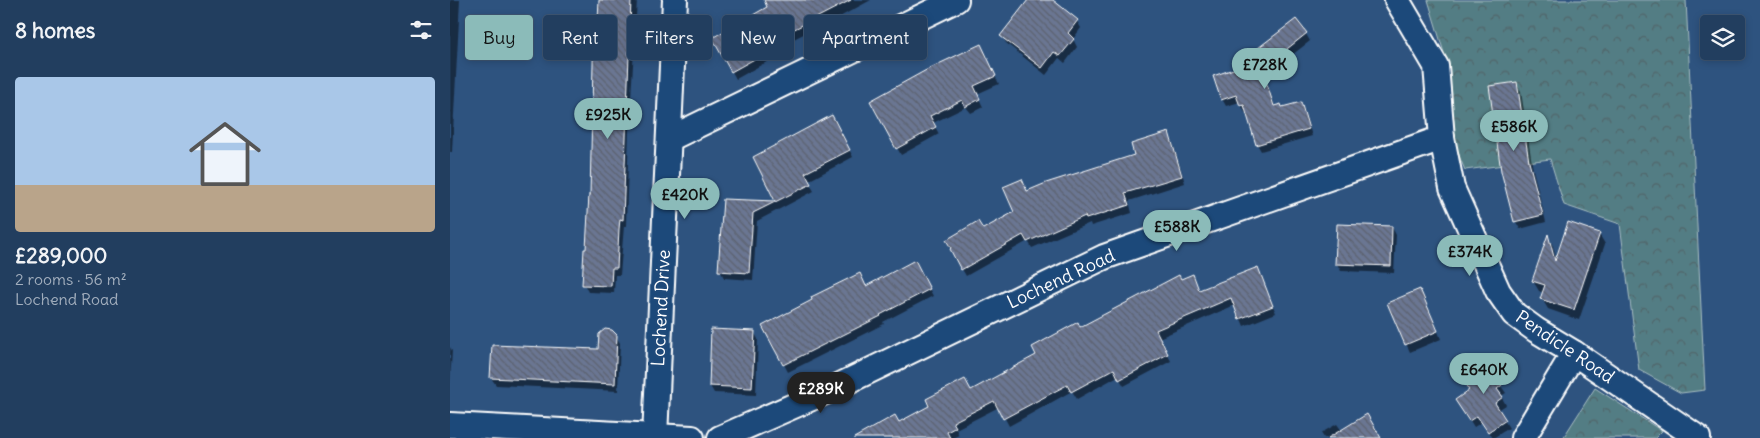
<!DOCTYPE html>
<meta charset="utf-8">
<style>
body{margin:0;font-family:Delius,sans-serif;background:#2a4565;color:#f1f3f6;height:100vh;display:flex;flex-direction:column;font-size:19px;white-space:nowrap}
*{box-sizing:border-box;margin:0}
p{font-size:16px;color:#a2aebd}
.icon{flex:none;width:28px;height:28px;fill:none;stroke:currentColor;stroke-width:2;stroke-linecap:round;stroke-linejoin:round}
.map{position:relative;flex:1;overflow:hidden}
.details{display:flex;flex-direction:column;background:#223e5f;width:450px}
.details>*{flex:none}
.guide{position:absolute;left:15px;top:15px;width:475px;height:45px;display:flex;gap:10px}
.controls{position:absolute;left:1250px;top:15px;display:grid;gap:10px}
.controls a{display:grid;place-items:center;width:45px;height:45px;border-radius:5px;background:#223e5f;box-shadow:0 2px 8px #0003,0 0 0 1px #3f5774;font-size:25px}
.price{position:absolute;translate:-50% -42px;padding:0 11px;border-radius:18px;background:#8bbbb9;color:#111;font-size:16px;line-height:32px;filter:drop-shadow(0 1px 2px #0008)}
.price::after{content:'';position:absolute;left:50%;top:30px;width:15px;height:11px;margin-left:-8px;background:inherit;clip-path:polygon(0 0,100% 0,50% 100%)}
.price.active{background:#222;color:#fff}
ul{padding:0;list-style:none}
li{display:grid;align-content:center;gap:10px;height:265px;padding:0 15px}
li span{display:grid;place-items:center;height:155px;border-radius:5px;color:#555}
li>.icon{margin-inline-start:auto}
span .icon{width:90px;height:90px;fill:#fffc;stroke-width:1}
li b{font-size:21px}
h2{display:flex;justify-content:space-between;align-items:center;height:60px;padding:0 15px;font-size:21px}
.pill{padding:0 18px;border-radius:5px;background:#223e5f;box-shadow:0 2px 8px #0003,0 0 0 1px #3f5774;font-size:18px;line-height:45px}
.pill.active{background:#8bbbb9;color:#111}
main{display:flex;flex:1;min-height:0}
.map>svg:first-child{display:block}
.forest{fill:url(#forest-crowns);stroke:#a9bec2}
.shadow{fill:#0007}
.building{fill:url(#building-back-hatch);stroke:#fff}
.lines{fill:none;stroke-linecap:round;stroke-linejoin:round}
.minor-casing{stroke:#fff;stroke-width:28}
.minor{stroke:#1f4a7a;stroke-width:24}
.labels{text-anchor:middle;stroke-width:5;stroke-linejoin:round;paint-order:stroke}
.street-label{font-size:18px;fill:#fff;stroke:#1f4a7a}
</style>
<main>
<section class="details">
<h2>8 homes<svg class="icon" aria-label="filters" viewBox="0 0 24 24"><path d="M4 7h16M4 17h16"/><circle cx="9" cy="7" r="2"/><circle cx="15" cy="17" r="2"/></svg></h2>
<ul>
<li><span style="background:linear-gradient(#a9c7e8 70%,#b9a48a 0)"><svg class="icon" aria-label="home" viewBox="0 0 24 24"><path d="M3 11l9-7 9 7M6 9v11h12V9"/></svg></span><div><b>£289,000</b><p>2 rooms · 56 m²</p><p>Lochend Road</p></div></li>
</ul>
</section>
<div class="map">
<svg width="1310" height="438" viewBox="0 0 1310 438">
<defs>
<pattern id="forest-crowns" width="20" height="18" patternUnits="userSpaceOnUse" patternTransform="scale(1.25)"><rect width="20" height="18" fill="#537d84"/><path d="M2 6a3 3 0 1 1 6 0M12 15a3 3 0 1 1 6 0" fill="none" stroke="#506468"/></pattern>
<pattern id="building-back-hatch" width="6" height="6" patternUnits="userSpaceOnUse" patternTransform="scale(1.25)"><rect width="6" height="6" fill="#6b7692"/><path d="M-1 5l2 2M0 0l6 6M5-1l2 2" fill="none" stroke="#5c616f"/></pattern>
</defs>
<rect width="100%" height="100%" fill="#2e537f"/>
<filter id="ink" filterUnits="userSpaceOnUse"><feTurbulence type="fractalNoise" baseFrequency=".02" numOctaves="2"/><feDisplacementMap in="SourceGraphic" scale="10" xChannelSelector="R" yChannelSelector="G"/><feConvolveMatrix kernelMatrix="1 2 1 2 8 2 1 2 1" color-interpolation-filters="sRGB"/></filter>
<g filter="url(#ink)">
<g class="forest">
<polygon points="978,0 1236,0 1255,390 1231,393 1189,370 1170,224 1114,205 1100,159 1015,170 1001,137 995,56"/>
<polygon points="1145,388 1212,431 1205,438 1113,438"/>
</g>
<g class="shadow">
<polygon points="0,0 10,0 2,152 0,152"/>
<polygon points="150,0 187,0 179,131 176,226 174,226 170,275 165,275 164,293 138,292 134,284 142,196"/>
<polygon points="315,0 421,0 386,19 385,18 332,45 334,49 320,56 322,59 286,79 264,38 319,8"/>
<polygon points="580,0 601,0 627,21 631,28 623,39 627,47 615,63 609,58 596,75 556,43 552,36"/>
<polygon points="856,34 860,41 815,76 825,107 832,109 850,103 854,110 862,136 811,151 807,144 797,112 795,113 790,102 776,106 772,99 799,65"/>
<polygon points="534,53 549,84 527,94 533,107 521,113 516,107 483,123 489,134 451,155 422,101"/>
<polygon points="1066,83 1071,91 1083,170 1096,222 1070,229 1066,222 1053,171"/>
<polygon points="386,124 403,157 358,181 364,191 307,221 303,280 274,278 270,270 274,200 327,203 304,157"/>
<polygon points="718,133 722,140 735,183 679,201 682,213 641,226 640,223 582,248 578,241 516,276 501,250 565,213 577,192 686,156"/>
<polygon points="942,227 946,235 944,273 891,271 887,264"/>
<polygon points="1149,234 1155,244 1129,320 1098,309 1092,299 1094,293 1089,291 1083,281 1098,237 1103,246 1106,259"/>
<polygon points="807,268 826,313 794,326 785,305 709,338 721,361 674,386 668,376 627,399 622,391 559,426 549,407 506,429 509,435 502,438 419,438 520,391 588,355 630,329 731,281 746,283 750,291"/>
<polygon points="469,269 483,296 433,322 434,324 338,372 314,326 416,287"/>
<polygon points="974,297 991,339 960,352 938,304"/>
<polygon points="304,332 308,339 306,395 264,393 260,386"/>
<polygon points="166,336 170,343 168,391 46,385 41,378 43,346 150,350"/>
<polygon points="0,347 2,351 0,383"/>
<polygon points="1055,374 1059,381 1051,386 1056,393 1051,396 1056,405 1048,410 1059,428 1043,438 1032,422 1024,427 1007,400"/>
<polygon points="887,424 892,431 930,438 874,438 871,433"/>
</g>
<g class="building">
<polygon points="149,0 181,0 173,220 170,219 169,229 167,268 162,268 161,286 132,285 134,249 136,249 139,194 140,194 144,21 148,21"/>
<polygon points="314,0 401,0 329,37 331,41 317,49 319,51 281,72 262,38 317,7"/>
<polygon points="578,0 603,0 628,20 618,33 624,39 610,56 604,52 592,68 550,36"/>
<polygon points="846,19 857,33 812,69 824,106 831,104 832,107 851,102 859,129 806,145 794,105 790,106 786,95 771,100 763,76 798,64 795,58"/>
<polygon points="531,44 546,76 524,86 530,99 515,107 512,100 480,116 486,127 446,149 420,101 480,68"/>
<polygon points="1067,82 1079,162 1093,215 1064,222 1051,171 1039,86"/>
<polygon points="382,115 400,150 355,173 361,184 303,213 299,273 268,271 273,199 325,201 303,157"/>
<polygon points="719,132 732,176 675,193 679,205 636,219 635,216 577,242 573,235 511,270 500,249 501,248 496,240 528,221 533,229 564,212 553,187 572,179 577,191 596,183 684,155 681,144"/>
<polygon points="1118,222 1150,233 1124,310 1090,299 1095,285 1082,281 1098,234 1105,261"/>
<polygon points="887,224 942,226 941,266 885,264"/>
<polygon points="465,260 480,289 430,315 431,316 333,365 312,326 362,300 361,297 410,273 416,286"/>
<polygon points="808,267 823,306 789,319 781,298 706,330 718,354 669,380 664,369 621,392 617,385 553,419 544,401 503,422 506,427 497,432 500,438 404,438 445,415 449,422 479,406 476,399 515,379 521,390 586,355 582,347 628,322 630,327 729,275 731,279 743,274 749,290"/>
<polygon points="970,289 988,331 955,345 937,303"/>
<polygon points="155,329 162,330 167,335 165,384 40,378 42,345 148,349 149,334"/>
<polygon points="261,329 305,331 302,388 259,386"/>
<polygon points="1045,358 1056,373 1048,378 1052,385 1047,389 1053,397 1045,403 1056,420 1038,432 1027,416 1019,421 1005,400 1019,390 1012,380"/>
<polygon points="917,414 931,438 878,438"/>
</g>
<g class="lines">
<g class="minor-casing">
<g id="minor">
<polyline points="947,0 986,66 992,138 1002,188 1048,291 1064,314 1086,330 1124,353 1248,438"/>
<polyline points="219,139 506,0"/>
<polyline points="0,425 242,438"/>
<polyline points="205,437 225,0"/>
<polyline points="270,438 380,390 654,257 992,138"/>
<polyline points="1073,438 1124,353"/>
</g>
</g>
<use href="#minor" class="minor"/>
</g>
</g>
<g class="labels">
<g class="street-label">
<text transform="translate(611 279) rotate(-25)" y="6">Lochend Road</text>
<text transform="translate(211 308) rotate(-87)" y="6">Lochend Drive</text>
<text transform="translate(1115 347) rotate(34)" y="6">Pendicle Road</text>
</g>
</g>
</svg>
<div class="controls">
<a><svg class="icon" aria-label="layers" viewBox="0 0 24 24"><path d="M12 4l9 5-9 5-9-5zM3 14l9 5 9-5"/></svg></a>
</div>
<b class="price" style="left:815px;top:90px">£728K</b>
<b class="price" style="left:158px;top:140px">£925K</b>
<b class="price" style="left:1064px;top:152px">£586K</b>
<b class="price" style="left:235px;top:220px">£420K</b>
<b class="price" style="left:727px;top:252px">£588K</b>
<b class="price" style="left:1020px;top:277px">£374K</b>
<b class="price" style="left:1034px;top:395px">£640K</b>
<b class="price active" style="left:371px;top:414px">£289K</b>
<div class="guide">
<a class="pill active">Buy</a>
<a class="pill">Rent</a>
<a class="pill">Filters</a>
<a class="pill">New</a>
<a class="pill">Apartment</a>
</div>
</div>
</main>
